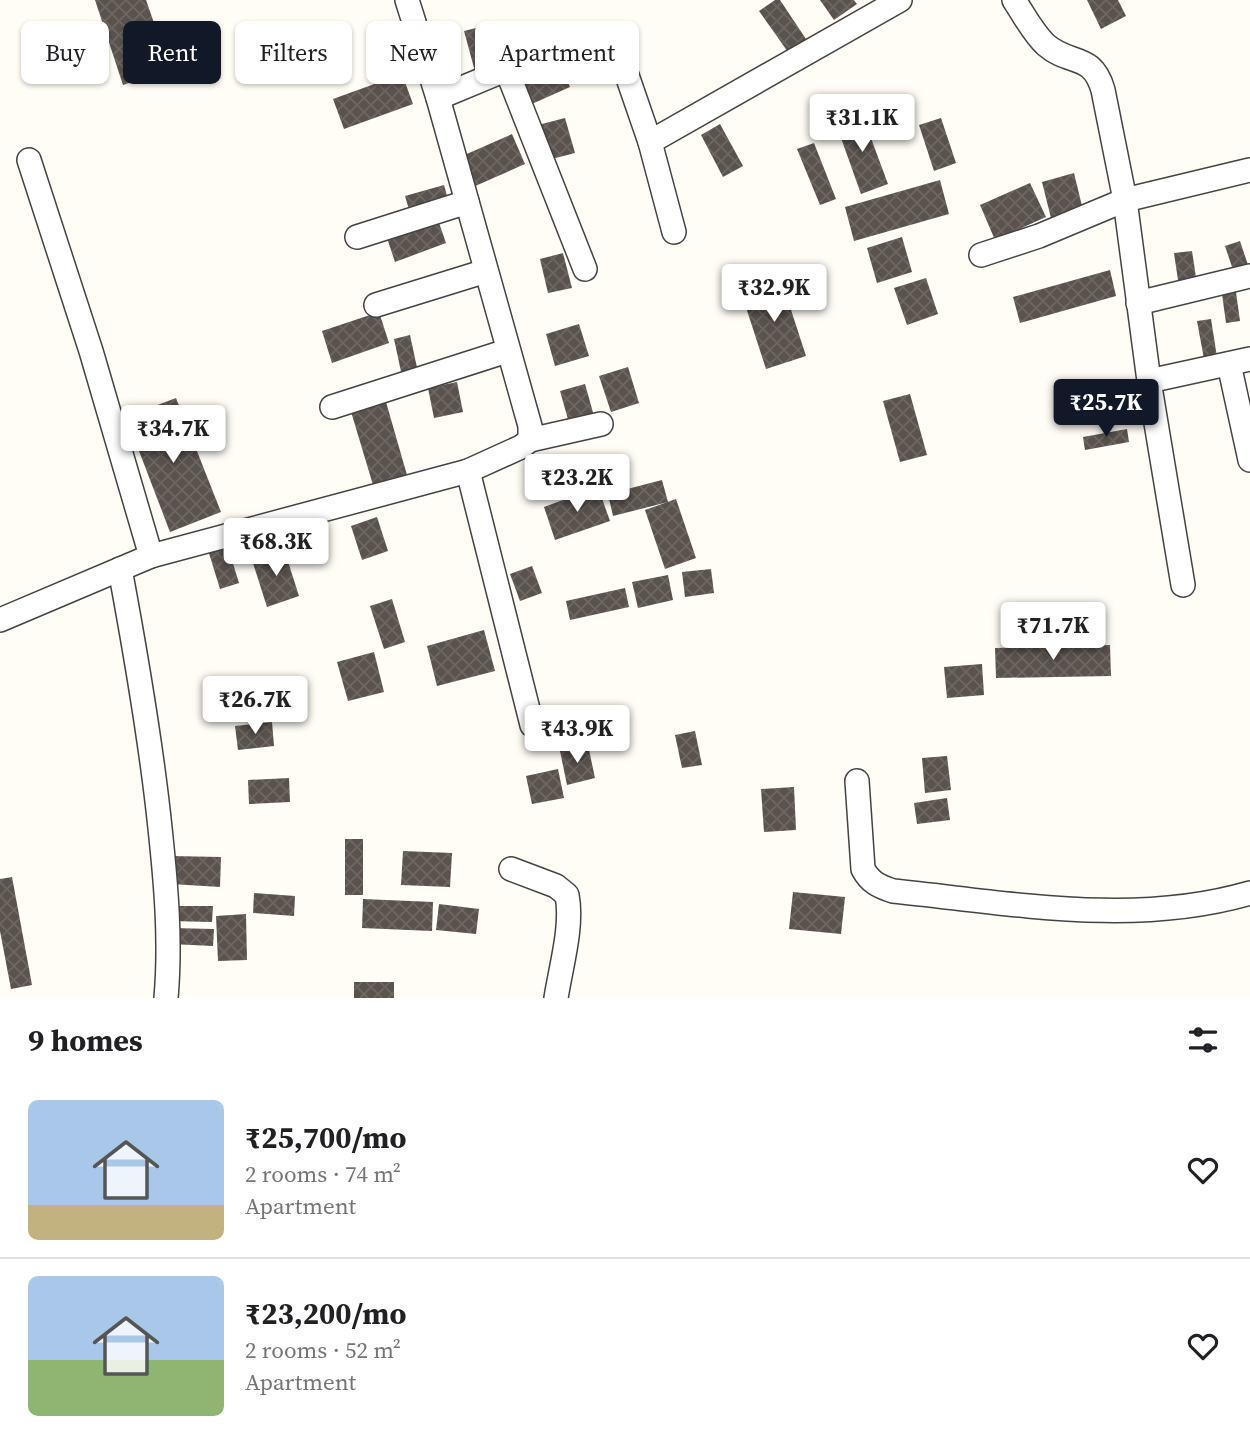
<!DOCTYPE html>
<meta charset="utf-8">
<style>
body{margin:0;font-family:"Source Serif 4",serif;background:#f6f6f6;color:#202124;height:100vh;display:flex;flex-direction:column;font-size:26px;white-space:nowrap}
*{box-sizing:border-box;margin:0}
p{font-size:23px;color:#757577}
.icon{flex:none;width:38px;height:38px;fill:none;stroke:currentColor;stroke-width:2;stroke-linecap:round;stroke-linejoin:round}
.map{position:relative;height:998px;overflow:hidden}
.panel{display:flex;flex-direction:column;background:#fff;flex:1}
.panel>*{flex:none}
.banner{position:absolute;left:21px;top:21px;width:700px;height:63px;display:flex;gap:14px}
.price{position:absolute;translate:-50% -60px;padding:0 16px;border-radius:7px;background:#fff;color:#222;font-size:23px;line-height:46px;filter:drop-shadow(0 2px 4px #0008)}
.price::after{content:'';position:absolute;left:50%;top:42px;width:21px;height:16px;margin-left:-10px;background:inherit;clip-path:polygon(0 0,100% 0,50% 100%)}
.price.current{background:#111827;color:#fff}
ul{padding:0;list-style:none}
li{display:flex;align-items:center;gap:21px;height:175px;padding:0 28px}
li+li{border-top:2px solid #e0e0e0}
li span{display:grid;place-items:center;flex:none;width:196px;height:140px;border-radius:10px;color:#555}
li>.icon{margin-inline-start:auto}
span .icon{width:84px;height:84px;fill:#fffc;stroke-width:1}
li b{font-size:30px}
h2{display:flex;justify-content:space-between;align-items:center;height:84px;padding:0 28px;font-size:30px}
.tag{padding:0 24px;border-radius:10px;background:#fff;box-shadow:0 2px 5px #0004;font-size:24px;line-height:63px}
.tag.current{background:#111827;color:#fff}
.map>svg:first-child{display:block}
.building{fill:url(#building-cross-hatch)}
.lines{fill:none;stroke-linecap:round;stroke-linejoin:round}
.minor-casing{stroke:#444;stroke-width:26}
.minor{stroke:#fff;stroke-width:23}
</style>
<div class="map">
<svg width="1250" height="998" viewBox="0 0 1250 998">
<defs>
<pattern id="building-cross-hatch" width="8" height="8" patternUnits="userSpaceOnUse" patternTransform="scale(1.75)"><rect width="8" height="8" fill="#5a524d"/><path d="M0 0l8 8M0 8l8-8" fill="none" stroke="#6d6662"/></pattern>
</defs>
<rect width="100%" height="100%" fill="#fffdf5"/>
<g class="building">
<polygon points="95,0 146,0 170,69 123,85"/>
<polygon points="775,0 780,0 806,39 788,52 759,11"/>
<polygon points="820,0 854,0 857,4 834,20"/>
<polygon points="1087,0 1118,0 1126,16 1101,29"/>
<polygon points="488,25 500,69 476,75 464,31"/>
<polygon points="557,57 570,87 525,107 512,77"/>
<polygon points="402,74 413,104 344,129 333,99"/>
<polygon points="862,114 888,184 861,194 836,124"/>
<polygon points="565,118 575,153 548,160 538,125"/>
<polygon points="941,118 956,163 934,171 919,125"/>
<polygon points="720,124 743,166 723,177 701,135"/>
<polygon points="512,134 525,164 473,187 460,157"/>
<polygon points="814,143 836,199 820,205 797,149"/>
<polygon points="1074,173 1084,214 1052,222 1042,182"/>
<polygon points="940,180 949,214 854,241 845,207"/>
<polygon points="1030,183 1046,217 995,240 980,205"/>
<polygon points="444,185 449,203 410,213 405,196"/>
<polygon points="437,217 446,243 395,262 386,235"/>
<polygon points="902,237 912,272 877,283 867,248"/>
<polygon points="1240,241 1250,271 1235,276 1225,246"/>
<polygon points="1192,251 1197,284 1179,287 1174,253"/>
<polygon points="563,253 572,288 548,293 540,259"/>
<polygon points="1110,270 1116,296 1020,323 1013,297"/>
<polygon points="926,278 938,314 907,325 894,288"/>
<polygon points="781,279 806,356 766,369 741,292"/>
<polygon points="1235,285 1240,321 1226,323 1221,287"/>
<polygon points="379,312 389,343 332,363 322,331"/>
<polygon points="1211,319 1217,357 1204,359 1197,321"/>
<polygon points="579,324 589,356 555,366 546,334"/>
<polygon points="410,335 418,372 402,376 394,339"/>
<polygon points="628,367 639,403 611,412 599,376"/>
<polygon points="457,382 463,412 434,418 428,388"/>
<polygon points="585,384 594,416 569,423 560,391"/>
<polygon points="910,394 927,455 900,462 883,401"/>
<polygon points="384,395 407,475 373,485 349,405"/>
<polygon points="176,398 221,512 170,532 126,417"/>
<polygon points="1127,429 1129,442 1085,450 1083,437"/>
<polygon points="662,480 668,502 613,516 608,494"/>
<polygon points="598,487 610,521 555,540 544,507"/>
<polygon points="676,499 696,558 665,569 645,510"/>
<polygon points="377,517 388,551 362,560 351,526"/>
<polygon points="227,544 239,583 220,589 208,550"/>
<polygon points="284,549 299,596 267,607 252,560"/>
<polygon points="532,566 542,593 520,601 510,574"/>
<polygon points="711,569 714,593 685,597 682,572"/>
<polygon points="668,575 673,600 638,608 632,582"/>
<polygon points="625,588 629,607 570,620 566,601"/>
<polygon points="392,599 405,642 384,649 370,606"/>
<polygon points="484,630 495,671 437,686 427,646"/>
<polygon points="1110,645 1111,676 996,678 995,648"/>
<polygon points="374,652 384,692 348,701 337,662"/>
<polygon points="982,664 984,695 947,698 944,667"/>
<polygon points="272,722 274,746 238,750 235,726"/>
<polygon points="695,731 702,765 682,768 675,735"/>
<polygon points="588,745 595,778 567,785 560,751"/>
<polygon points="947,756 951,790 925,793 922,758"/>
<polygon points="558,769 564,798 532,804 526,776"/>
<polygon points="289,778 290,802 249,804 248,780"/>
<polygon points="794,787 796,830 764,832 761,789"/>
<polygon points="947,798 950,820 917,824 914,803"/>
<rect x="345" y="839" width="18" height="56"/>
<polygon points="403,851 452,853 450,887 401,885"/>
<polygon points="171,856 221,857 220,887 171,884"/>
<polygon points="12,877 32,985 11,989 0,931 0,879"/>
<polygon points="793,892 845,897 841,934 789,929"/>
<polygon points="254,893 295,896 294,916 253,913"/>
<polygon points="363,899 433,902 432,931 362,928"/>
<polygon points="439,904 479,909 476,934 436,930"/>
<polygon points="173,906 213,906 212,922 170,921"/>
<polygon points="246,914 247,960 218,961 216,916"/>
<polygon points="172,928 214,929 213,946 171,944"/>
<rect x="354" y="982" width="40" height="16"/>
</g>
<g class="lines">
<g class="minor-casing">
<g id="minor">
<path d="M1014 0C1024 15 1033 33 1046 45 1070 66 1092 52 1103 90L1125 200 1149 381 1183 585"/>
<polyline points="507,71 585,269"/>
<path d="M438 98 577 40C596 36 608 40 620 55L650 142 674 232"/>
<polyline points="650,142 900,0"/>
<polyline points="29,160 91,351 151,556"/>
<polyline points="357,237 467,202"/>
<polyline points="981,255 1039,236 1125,200 1250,170"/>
<polyline points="1138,303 1250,276"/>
<polyline points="376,305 486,271"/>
<polyline points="1229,364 1250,460"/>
<polyline points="1149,381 1250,359"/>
<polyline points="332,407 507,351"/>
<polyline points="530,440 601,424"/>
<polyline points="468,471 532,725"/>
<path d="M120 569C136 655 151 741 160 828 166 884 171 941 166 998"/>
<polyline points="0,620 151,556 468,471 521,447 530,440 530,426 438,98 407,0"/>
<path d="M857 781 863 869C870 882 878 886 893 891 1012 903 1133 927 1250 893"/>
<path d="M511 869 556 886 567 895C573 926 561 966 556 998"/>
</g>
</g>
<use href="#minor" class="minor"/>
</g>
</svg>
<b class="price" style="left:862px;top:154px">₹31.1K</b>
<b class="price" style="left:774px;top:324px">₹32.9K</b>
<b class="price current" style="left:1106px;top:439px">₹25.7K</b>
<b class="price" style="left:173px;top:465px">₹34.7K</b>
<b class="price" style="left:577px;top:514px">₹23.2K</b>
<b class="price" style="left:276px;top:578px">₹68.3K</b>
<b class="price" style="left:1053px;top:662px">₹71.7K</b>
<b class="price" style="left:255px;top:736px">₹26.7K</b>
<b class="price" style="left:577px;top:765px">₹43.9K</b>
<div class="banner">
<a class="tag">Buy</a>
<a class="tag current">Rent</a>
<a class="tag">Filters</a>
<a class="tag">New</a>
<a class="tag">Apartment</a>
</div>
</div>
<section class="panel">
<h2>9 homes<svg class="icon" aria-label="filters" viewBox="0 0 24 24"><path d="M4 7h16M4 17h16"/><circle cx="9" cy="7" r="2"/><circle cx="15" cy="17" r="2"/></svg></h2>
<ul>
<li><span style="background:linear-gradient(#a9c7e8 75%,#c2b280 0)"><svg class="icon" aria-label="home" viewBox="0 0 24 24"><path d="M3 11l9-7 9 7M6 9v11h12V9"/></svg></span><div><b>₹25,700/mo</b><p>2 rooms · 74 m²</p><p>Apartment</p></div><svg class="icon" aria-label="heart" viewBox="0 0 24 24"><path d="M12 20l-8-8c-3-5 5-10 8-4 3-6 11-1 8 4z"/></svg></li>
<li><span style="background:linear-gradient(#a9c7e8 60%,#8fb573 0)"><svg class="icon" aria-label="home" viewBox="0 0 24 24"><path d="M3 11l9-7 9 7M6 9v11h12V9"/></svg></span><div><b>₹23,200/mo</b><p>2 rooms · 52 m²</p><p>Apartment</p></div><svg class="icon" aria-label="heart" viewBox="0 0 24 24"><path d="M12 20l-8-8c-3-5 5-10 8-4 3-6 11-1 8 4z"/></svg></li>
</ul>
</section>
